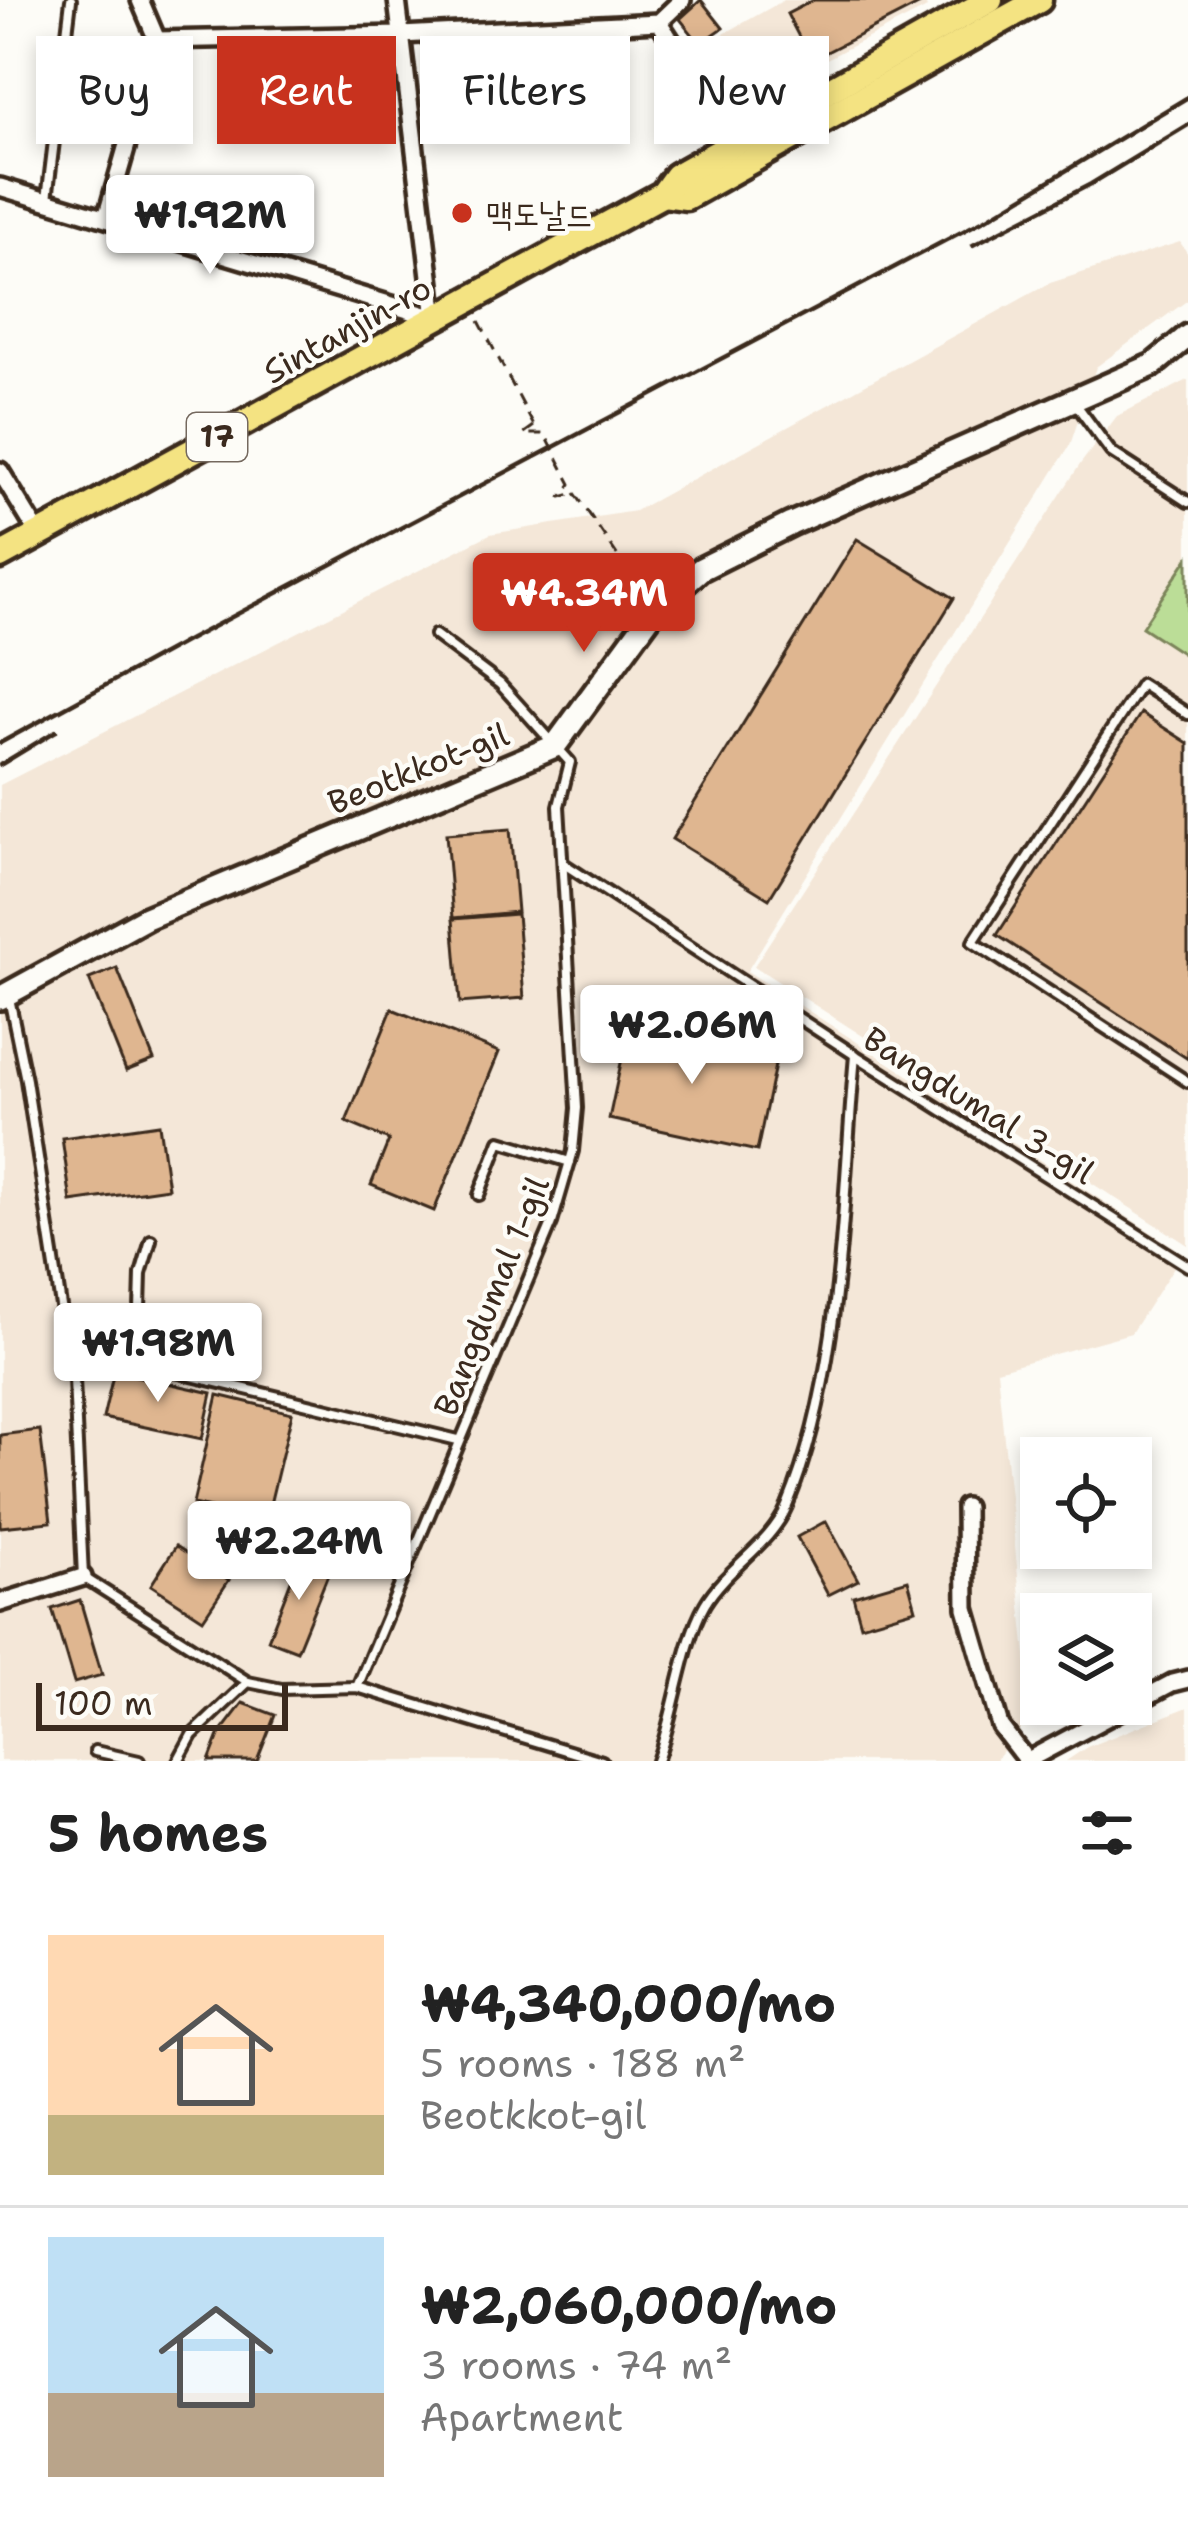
<!DOCTYPE html>
<meta charset="utf-8">
<style>
body{margin:0;font-family:"Shantell Sans","Poor Story",sans-serif;background:#f6f6f6;color:#222;height:100vh;display:flex;flex-direction:column;font-size:45px;white-space:nowrap}
*{box-sizing:border-box;margin:0}
p{font-size:39px;color:#767676}
.icon{flex:none;width:66px;height:66px;fill:none;stroke:currentColor;stroke-width:2;stroke-linecap:round;stroke-linejoin:round}
.map{position:relative;height:1761px;overflow:hidden}
.details{display:flex;flex-direction:column;background:#fff;flex:1}
.details>*{flex:none}
.hud{position:absolute;left:36px;top:36px;width:1116px;height:108px;display:flex;gap:24px}
.controls{position:absolute;left:1020px;top:1437px;display:grid;gap:24px}
.controls a{display:grid;place-items:center;width:132px;height:132px;border-radius:0px;background:#fff;box-shadow:0 6px 18px #0003;font-size:60px}
.scale{position:absolute;left:36px;bottom:30px;width:252px;box-sizing:border-box;padding-left:12px;border:6px solid #3b2a1e;border-top:0;font-size:33px;line-height:42px;white-space:nowrap;color:#3b2a1e;-webkit-text-stroke:9px #fdfcf7;paint-order:stroke}
.price{position:absolute;translate:-50% -102px;padding:0 27px;border-radius:12px;background:#fff;color:#222;font-size:39px;line-height:78px;filter:drop-shadow(0 3px 6px #0008)}
.price::after{content:'';position:absolute;left:50%;top:72px;width:36px;height:27px;margin-left:-18px;background:inherit;clip-path:polygon(0 0,100% 0,50% 100%)}
.price.active{background:#c8321e;color:#fff}
ul{padding:0;list-style:none}
li{display:flex;align-items:center;gap:36px;height:300px;padding:0 48px}
li+li{border-top:3px solid #e0e0e0}
li span{display:grid;place-items:center;flex:none;width:336px;height:240px;border-radius:0px;color:#555}
li>.icon{margin-inline-start:auto}
span .icon{width:144px;height:144px;fill:#fffc;stroke-width:1}
li b{font-size:51px}
h2{display:flex;justify-content:space-between;align-items:center;height:144px;padding:0 48px;font-size:51px}
.pill{padding:0 42px;border-radius:0px;background:#fff;box-shadow:0 6px 18px #0003;font-size:42px;line-height:108px}
.pill.active{background:#c8321e;color:#fff}
.map>svg:first-child{display:block}
.built{fill:#f4e7d8}
.green{fill:#bbdd97;stroke:#7b845a;stroke-width:3}
.building{fill:#dfb690;stroke:#3b2a1e;stroke-width:3}
.lines{fill:none;stroke-linecap:round;stroke-linejoin:round}
.lane-casing{stroke:#3b2a1e;stroke-width:16}
.street-casing{stroke:#3b2a1e;stroke-width:24}
.secondary-casing{stroke:#3b2a1e;stroke-width:30}
.primary-casing{stroke:#3b2a1e;stroke-width:33}
.path{stroke:#3b2a1e;stroke-width:3;stroke-dasharray:12 9;stroke-linecap:butt}
.lane{stroke:#fdfcf7;stroke-width:8}
.street{stroke:#fdfcf7;stroke-width:15}
.secondary{stroke:#fdfcf7;stroke-width:21}
.primary{stroke:#f4e382;stroke-width:24}
.rail{stroke:#3b2a1e;stroke-width:4.5}
.path-bridge{stroke:#3b2a1e;stroke-width:3;stroke-dasharray:12 9;stroke-linecap:butt}
.poi-dot{fill:#c8321e;stroke:#fdfcf7;stroke-width:4.5}
.labels{text-anchor:middle;stroke-width:9;stroke-linejoin:round;paint-order:stroke}
.shield{fill:#fdfcf7;stroke:#75695f;stroke-width:3}
.shield-label{font-size:30px;font-weight:bold;fill:#3b2a1e}
.poi-label{font-size:33px;fill:#3b2a1e;stroke:#fdfcf7;text-anchor:start}
.street-label{font-size:33px;fill:#3b2a1e;stroke:#fdfcf7}
</style>
<div class="map">
<svg width="1188" height="1761" viewBox="0 0 1188 1761">
<rect width="100%" height="100%" fill="#fdfcf7"/>
<filter id="ink" filterUnits="userSpaceOnUse"><feTurbulence type="fractalNoise" baseFrequency=".00833" numOctaves="2"/><feDisplacementMap in="SourceGraphic" scale="24" xChannelSelector="R" yChannelSelector="G"/><feConvolveMatrix kernelMatrix="1 2 1 2 8 2 1 2 1" color-interpolation-filters="sRGB"/></filter>
<g filter="url(#ink)">
<g class="built">
<polygon points="784,0 923,0 927,8 726,110 688,54"/>
<polygon points="1180,242 1188,254 1188,300 1096,367 1070,445 747,971 1183,1253 1131,1333 997,1370 1032,1714 995,1761 0,1761 0,785 490,534 635,511 1050,283"/>
<polygon points="1188,380 1188,1245 754,966 1081,463 1117,416"/>
<polygon points="1188,1707 1188,1761 1066,1761 1087,1747"/>
</g>
<polygon class="green" points="1188,558 1188,657 1142,627"/>
<g class="building">
<polygon points="701,0 723,28 700,44 680,19"/>
<polygon points="814,0 918,0 920,4 811,60 787,14"/>
<polygon points="857,539 954,598 769,899 672,839"/>
<polygon points="1141,713 1188,743 1188,1059 997,935"/>
<polygon points="510,829 517,912 453,918 446,834"/>
<polygon points="517,914 524,998 460,1003 453,919"/>
<polygon points="117,968 154,1060 126,1071 89,979"/>
<polygon points="392,1009 499,1052 434,1211 371,1185 389,1140 346,1122"/>
<polygon points="630,1021 739,1045 775,1065 757,1151 609,1119"/>
<polygon points="159,1124 168,1188 71,1202 62,1138"/>
<polygon points="114,1371 212,1393 202,1439 103,1418"/>
<polygon points="218,1395 292,1413 266,1521 193,1504"/>
<polygon points="40,1430 51,1522 0,1527 0,1435"/>
<polygon points="826,1521 858,1580 828,1595 797,1537"/>
<polygon points="176,1546 229,1580 203,1619 151,1585"/>
<polygon points="301,1555 331,1567 297,1651 268,1640"/>
<polygon points="908,1580 916,1609 861,1625 853,1596"/>
<polygon points="80,1600 102,1675 74,1683 52,1609"/>
<polygon points="243,1703 275,1715 257,1761 209,1761 220,1733"/>
</g>
<g class="lines">
<g class="lane-casing">
<g id="lane">
<polyline points="47,199 71,0"/>
<polyline points="1075,403 1111,452 1188,502"/>
<polyline points="1188,714 1141,684 973,942 1188,1082"/>
<polyline points="564,864 855,1055 1188,1266"/>
<polyline points="9,998 26,1080 65,1332 73,1357"/>
<polyline points="479,1195 500,1141 570,1162"/>
<polyline points="121,1359 140,1309 141,1274 151,1240"/>
<polyline points="248,1682 83,1577 73,1357 121,1359 458,1440"/>
<polyline points="357,1687 552,1223 573,1151 577,1108 559,806 570,762 500,684 435,635"/>
<polyline points="95,1751 139,1761"/>
<polyline points="178,1761 192,1735 248,1682 282,1689 357,1687 602,1761"/>
<path d="M657 1761C674 1716 683 1641 705 1604 727 1567 770 1546 787 1506 843 1372 842 1198 855 1055"/>
</g>
</g>
<g class="street-casing">
<g id="street">
<polyline points="659,22 737,142"/>
<polyline points="157,40 401,35 659,22 682,0"/>
<polyline points="0,187 435,318 397,0"/>
<polyline points="106,218 157,40 140,0"/>
<polyline points="0,471 39,535"/>
<polyline points="965,1507 966,1608 1000,1726 1027,1761"/>
<polyline points="0,1603 83,1577"/>
<polyline points="1026,1761 1172,1683 1188,1679"/>
</g>
</g>
<g class="secondary-casing">
<polyline id="secondary" points="0,998 146,918 555,746 655,609 701,569 791,524 1153,365 1188,336"/>
</g>
<g class="primary-casing">
<g id="primary">
<polyline points="663,194 686,197 1039,0"/>
<polyline points="0,556 663,194 676,176 990,0"/>
</g>
</g>
<g class="path">
<polyline points="479,321 534,426"/>
<polyline points="575,493 643,593"/>
</g>
<use href="#lane" class="lane"/>
<use href="#street" class="street"/>
<use href="#secondary" class="secondary"/>
<use href="#primary" class="primary"/>
<g class="rail">
<polyline points="973,245 1091,184 1188,125"/>
<polyline points="0,743 190,639 986,219 1188,97"/>
<polyline points="0,765 56,731"/>
</g>
<polyline class="path-bridge" points="534,426 523,434 545,434 571,484 561,497 575,493"/>
</g>
</g>
<circle class="poi-dot" cx="462" cy="213" r="12"/>
<g class="labels">
<rect class="shield" x="187" y="413" width="60" height="48" rx="9"/>
<g class="shield-label">
<text x="217" y="447">17</text>
</g>
<g class="poi-label">
<text x="486" y="225">맥도날드</text>
</g>
<g class="street-label">
<text transform="translate(347 329) rotate(-29)" y="12">Sintanjin-ro</text>
<text transform="translate(418 768) rotate(-22)" y="12">Beotkkot-gil</text>
<text transform="translate(979 1105) rotate(32)" y="12">Bangdumal 3-gil</text>
<text transform="translate(491 1296) rotate(-68)" y="12">Bangdumal 1-gil</text>
</g>
</g>
</svg>
<div class="controls">
<a><svg class="icon" aria-label="locate" viewBox="0 0 24 24"><circle cx="12" cy="12" r="6"/><path d="M12 2v4M12 18v4M2 12h4M18 12h4"/></svg></a>
<a><svg class="icon" aria-label="layers" viewBox="0 0 24 24"><path d="M12 4l9 5-9 5-9-5zM3 14l9 5 9-5"/></svg></a>
</div>
<div class="scale">100 m</div>
<b class="price" style="left:210px;top:277px">₩1.92M</b>
<b class="price active" style="left:584px;top:655px">₩4.34M</b>
<b class="price" style="left:692px;top:1087px">₩2.06M</b>
<b class="price" style="left:158px;top:1405px">₩1.98M</b>
<b class="price" style="left:299px;top:1603px">₩2.24M</b>
<div class="hud">
<a class="pill">Buy</a>
<a class="pill active">Rent</a>
<a class="pill">Filters</a>
<a class="pill">New</a>
</div>
</div>
<section class="details">
<h2>5 homes<svg class="icon" aria-label="filters" viewBox="0 0 24 24"><path d="M4 7h16M4 17h16"/><circle cx="9" cy="7" r="2"/><circle cx="15" cy="17" r="2"/></svg></h2>
<ul>
<li><span style="background:linear-gradient(#ffd9b3 75%,#c2b280 0)"><svg class="icon" aria-label="home" viewBox="0 0 24 24"><path d="M3 11l9-7 9 7M6 9v11h12V9"/></svg></span><div><b>₩4,340,000/mo</b><p>5 rooms · 188 m²</p><p>Beotkkot-gil</p></div></li>
<li><span style="background:linear-gradient(#bfe0f5 65%,#b9a48a 0)"><svg class="icon" aria-label="home" viewBox="0 0 24 24"><path d="M3 11l9-7 9 7M6 9v11h12V9"/></svg></span><div><b>₩2,060,000/mo</b><p>3 rooms · 74 m²</p><p>Apartment</p></div></li>
</ul>
</section>
